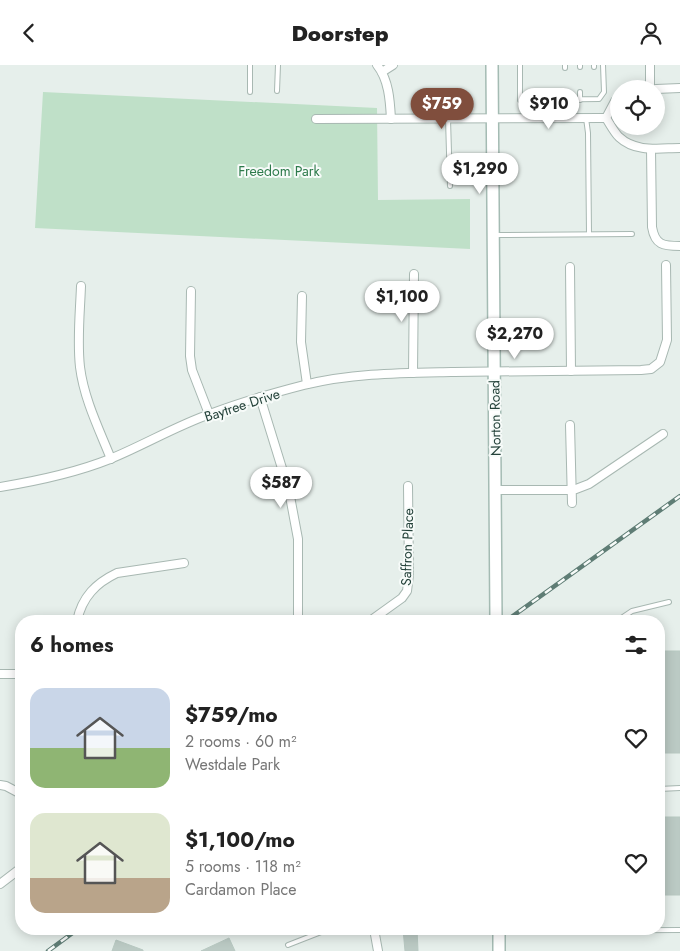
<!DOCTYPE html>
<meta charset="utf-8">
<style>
body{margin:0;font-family:Jost,sans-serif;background:#f2f2f2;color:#222;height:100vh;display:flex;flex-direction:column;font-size:19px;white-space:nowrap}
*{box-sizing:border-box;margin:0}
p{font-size:16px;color:#767676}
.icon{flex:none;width:28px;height:28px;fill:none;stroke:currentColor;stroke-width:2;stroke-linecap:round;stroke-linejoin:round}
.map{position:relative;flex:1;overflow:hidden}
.panel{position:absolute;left:15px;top:550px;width:650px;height:320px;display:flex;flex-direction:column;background:#fff;border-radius:20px;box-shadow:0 2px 12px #0003}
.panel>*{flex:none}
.controls{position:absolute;left:610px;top:15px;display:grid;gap:10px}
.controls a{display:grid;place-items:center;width:55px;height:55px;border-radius:50%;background:#fff;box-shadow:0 2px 12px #0003;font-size:25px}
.price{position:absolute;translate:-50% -42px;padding:0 11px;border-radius:18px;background:#fff;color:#222;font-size:16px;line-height:32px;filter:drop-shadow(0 1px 2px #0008)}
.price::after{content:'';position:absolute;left:50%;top:30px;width:15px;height:11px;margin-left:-8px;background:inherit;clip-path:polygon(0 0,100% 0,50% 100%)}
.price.current{background:#804e3d;color:#fff}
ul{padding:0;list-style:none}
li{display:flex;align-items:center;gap:15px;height:125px;padding:0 15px}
li span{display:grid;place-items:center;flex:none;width:140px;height:100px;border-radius:15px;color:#555}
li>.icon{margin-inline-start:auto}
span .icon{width:60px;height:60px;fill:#fffc;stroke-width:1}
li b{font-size:21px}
h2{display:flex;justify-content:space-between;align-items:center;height:60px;padding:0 15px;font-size:21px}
header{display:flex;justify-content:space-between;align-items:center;height:65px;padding:0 15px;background:#fff;font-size:22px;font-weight:800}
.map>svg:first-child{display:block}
.green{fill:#bfe0c8}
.building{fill:#bbcac4;stroke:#b8c9c2}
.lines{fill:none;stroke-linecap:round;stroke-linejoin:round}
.service-casing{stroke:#a8b8b2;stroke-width:6}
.minor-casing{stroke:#a8b8b2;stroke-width:10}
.secondary-casing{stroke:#a4bbb3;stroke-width:14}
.service{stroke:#fff;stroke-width:4}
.minor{stroke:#fff;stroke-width:8}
.secondary{stroke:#fff;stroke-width:11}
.rail-casing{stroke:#5f7d75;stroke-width:4.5}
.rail{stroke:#f7fbf9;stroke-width:2.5;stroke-dasharray:8;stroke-linecap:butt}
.labels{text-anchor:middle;stroke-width:4;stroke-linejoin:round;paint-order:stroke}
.park-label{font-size:14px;fill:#2d7a4b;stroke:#f7fbf9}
.street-label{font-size:14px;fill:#24423a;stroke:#f7fbf9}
</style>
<header><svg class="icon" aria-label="back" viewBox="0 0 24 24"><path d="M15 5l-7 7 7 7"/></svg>Doorstep<svg class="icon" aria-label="person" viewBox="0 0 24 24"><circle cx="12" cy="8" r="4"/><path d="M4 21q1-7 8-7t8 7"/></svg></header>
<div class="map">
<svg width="680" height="886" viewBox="0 0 680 886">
<rect width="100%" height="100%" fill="#e6efeb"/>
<polygon class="green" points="43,27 377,43 378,135 470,134 470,184 35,163"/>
<g class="building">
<rect x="659" y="586" width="21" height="102"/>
<rect x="659" y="752" width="21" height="78"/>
<polygon points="403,864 417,864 418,886 405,886"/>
<polygon points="229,873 235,886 201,886"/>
<polygon points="116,875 143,885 143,886 112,886"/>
</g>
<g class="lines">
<g class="service-casing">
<g id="service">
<polyline points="520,0 520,35 599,34 604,27 603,0"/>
<polyline points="565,0 565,3"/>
<polyline points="580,0 580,2"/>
<polyline points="594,0 594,2"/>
<polyline points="277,26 278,0"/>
<polyline points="565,26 565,35"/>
<polyline points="250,27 250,0"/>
<polyline points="580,27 580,35"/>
<polyline points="586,53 588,68 589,169"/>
<polyline points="448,54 450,121"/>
<polyline points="496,170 632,169"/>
<polyline points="617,556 632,546 669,537"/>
<polyline points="659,724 680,723"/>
<polyline points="501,866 680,865"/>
<polyline points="288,880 329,864"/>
</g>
</g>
<g class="minor-casing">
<g id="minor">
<path d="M377 0C389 15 390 36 391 54"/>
<polyline points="382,7 393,0"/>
<polyline points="650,24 650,0"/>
<polyline points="656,24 680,23"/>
<path d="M606 53C610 59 614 67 619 72 636 88 660 83 680 83"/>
<polyline points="606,53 615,36 619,33"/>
<polyline points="316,54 606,53"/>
<path d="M651 84 652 162C655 180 663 181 680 181"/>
<polyline points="570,202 571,306"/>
<path d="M81 221C80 248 77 275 80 302 84 334 99 364 111 394"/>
<polyline points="191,226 190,291 192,305 209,349"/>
<polyline points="302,231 301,277 307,319"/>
<polyline points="413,308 414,209"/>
<polyline points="260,332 289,426 298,474 298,556"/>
<polyline points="570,360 572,438"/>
<path d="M0 422C37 416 75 408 110 394 144 380 176 361 210 349 241 337 273 328 304 320 352 308 402 308 451 307 514 306 577 306 641 305L651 304 660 297 667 275 666 200"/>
<polyline points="496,425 571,425 576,424 589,419 663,369"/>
<path d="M77 556C82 532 96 518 117 508L184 498"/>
<polyline points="370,556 402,533 407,526 409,510 408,421"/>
<polyline points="0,609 21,609"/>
<polyline points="0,720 6,721 21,729"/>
<polyline points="0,819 21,803"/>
<polyline points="374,864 378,886"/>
</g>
</g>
<g class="secondary-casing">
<g id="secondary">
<polyline points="492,0 496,556"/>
<polyline points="499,864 499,886"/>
</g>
</g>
<use href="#service" class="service"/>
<use href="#minor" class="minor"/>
<use href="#secondary" class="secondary"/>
<g class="rail-casing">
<g id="rail">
<polyline points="506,556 680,431"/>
<polyline points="48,886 78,864"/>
</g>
</g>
<use href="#rail" class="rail"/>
</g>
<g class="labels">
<g class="park-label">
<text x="279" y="111">Freedom Park</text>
</g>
<g class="street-label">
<text transform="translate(242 340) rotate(-18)" y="5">Baytree Drive</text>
<text transform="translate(495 353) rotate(-91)" y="5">Norton Road</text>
<text transform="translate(407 482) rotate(-88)" y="5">Saffron Place</text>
</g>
</g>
</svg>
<div class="controls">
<a><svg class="icon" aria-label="locate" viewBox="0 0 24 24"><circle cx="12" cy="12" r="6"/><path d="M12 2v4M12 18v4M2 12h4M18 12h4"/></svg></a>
</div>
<b class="price current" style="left:442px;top:65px">$759</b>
<b class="price" style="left:549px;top:65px">$910</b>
<b class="price" style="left:480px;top:130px">$1,290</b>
<b class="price" style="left:402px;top:258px">$1,100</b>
<b class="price" style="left:515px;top:295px">$2,270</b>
<b class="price" style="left:281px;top:444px">$587</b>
<section class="panel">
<h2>6 homes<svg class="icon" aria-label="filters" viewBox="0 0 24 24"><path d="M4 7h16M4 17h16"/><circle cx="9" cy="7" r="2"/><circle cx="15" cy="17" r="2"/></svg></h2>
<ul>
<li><span style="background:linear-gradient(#c9d6e8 60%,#8fb573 0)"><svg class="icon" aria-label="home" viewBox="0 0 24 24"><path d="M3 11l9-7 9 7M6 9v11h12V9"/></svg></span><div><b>$759/mo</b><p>2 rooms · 60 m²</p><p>Westdale Park</p></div><svg class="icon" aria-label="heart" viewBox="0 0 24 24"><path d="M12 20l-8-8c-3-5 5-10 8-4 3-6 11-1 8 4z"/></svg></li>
<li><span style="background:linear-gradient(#dfe7d0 65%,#b9a48a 0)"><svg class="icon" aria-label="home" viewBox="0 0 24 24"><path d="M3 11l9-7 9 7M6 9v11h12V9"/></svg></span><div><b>$1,100/mo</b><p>5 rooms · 118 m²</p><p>Cardamon Place</p></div><svg class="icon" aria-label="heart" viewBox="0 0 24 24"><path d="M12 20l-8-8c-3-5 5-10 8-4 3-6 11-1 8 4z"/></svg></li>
</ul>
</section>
</div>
